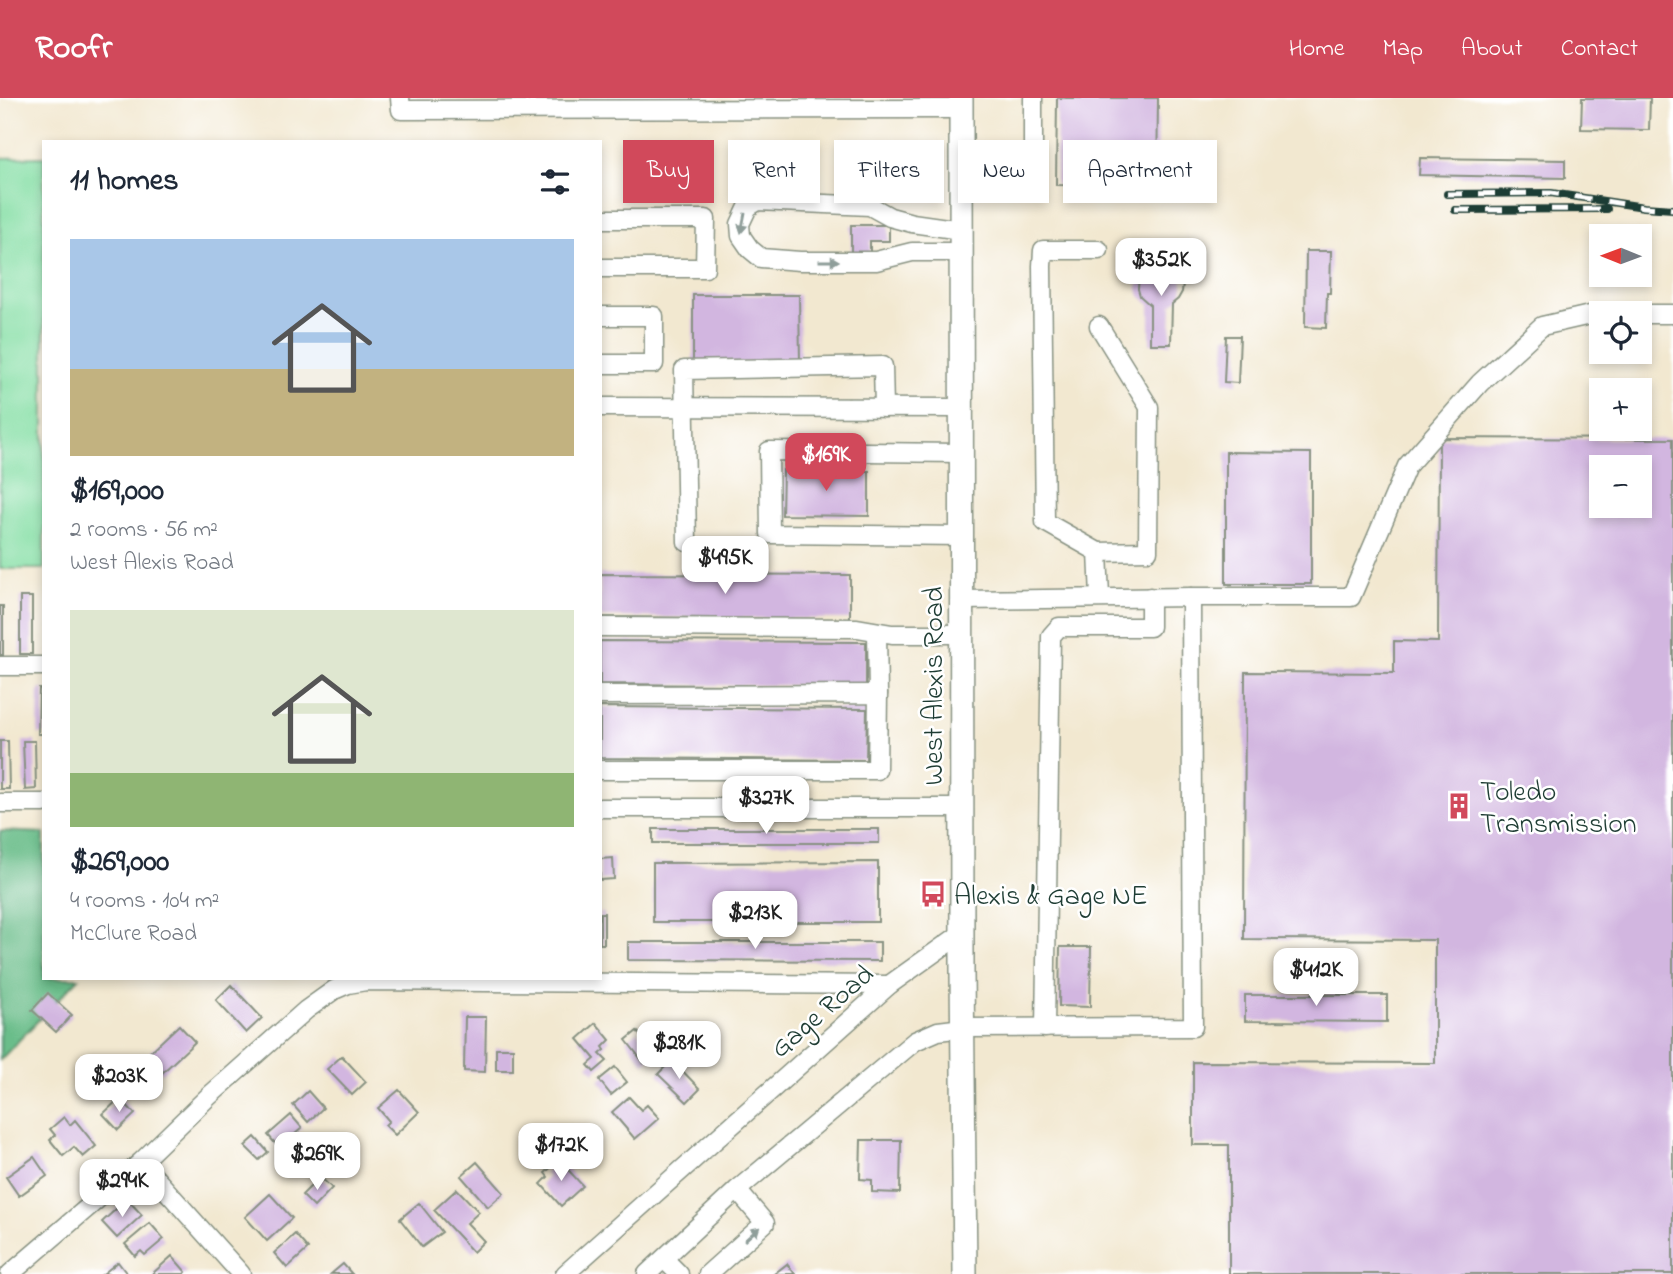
<!DOCTYPE html>
<meta charset="utf-8">
<style>
body{margin:0;font-family:"Indie Flower",sans-serif;background:#f6f6f7;color:#1f2937;height:100vh;display:flex;flex-direction:column;font-size:26px;white-space:nowrap}
*{box-sizing:border-box;margin:0}
p{font-size:23px;color:#747a83}
.icon{flex:none;width:38px;height:38px;fill:none;stroke:currentColor;stroke-width:2;stroke-linecap:round;stroke-linejoin:round}
.map{position:relative;flex:1;overflow:hidden}
.sheet{position:absolute;left:42px;top:42px;width:560px;height:840px;display:flex;flex-direction:column;background:#fff;border-radius:0px;box-shadow:0 4px 10px #0003}
.sheet>*{flex:none}
.guide{position:absolute;left:623px;top:42px;width:665px;height:63px;display:flex;gap:14px}
.needle{width:46px;rotate:271deg}
.buttons{position:absolute;left:1589px;top:126px;display:grid;gap:14px}
.buttons a{display:grid;place-items:center;width:63px;height:63px;border-radius:0px;background:#fff;box-shadow:0 4px 10px #0003;font-size:35px}
.price{position:absolute;translate:-50% -60px;padding:0 16px;border-radius:14px;background:#fff;color:#222;font-size:23px;line-height:46px;filter:drop-shadow(0 2px 4px #0008)}
.price::after{content:'';position:absolute;left:50%;top:42px;width:21px;height:16px;margin-left:-10px;background:inherit;clip-path:polygon(0 0,100% 0,50% 100%)}
.price.current{background:#d1495b;color:#fff}
ul{padding:0;list-style:none}
li{display:grid;align-content:center;gap:14px;height:371px;padding:0 28px}
li span{display:grid;place-items:center;height:217px;border-radius:0px;color:#555}
li>.icon{margin-inline-start:auto}
span .icon{width:126px;height:126px;fill:#fffc;stroke-width:1}
li b{font-size:30px}
h2{display:flex;justify-content:space-between;align-items:center;height:84px;padding:0 28px;font-size:30px}
.chip{padding:0 24px;border-radius:0px;background:#fff;box-shadow:0 4px 10px #0003;font-size:24px;line-height:63px}
.chip.current{background:#d1495b;color:#fff}
header{display:flex;align-items:center;gap:42px;box-sizing:border-box;height:98px;padding:0 35px;background:#d1495b;color:#fff}
header strong{font-size:33px}
nav{display:flex;gap:38px;margin-inline-start:auto;font-size:24px}
.map>svg:first-child{display:block}
.green{fill:#84dea4;stroke:#528e6c;stroke-width:2}
.forest{fill:#6bbd8a;stroke:#457d5f;stroke-width:2}
.building{fill:#d2b6e0;fill-rule:evenodd}
.lines{fill:none;stroke-linecap:round;stroke-linejoin:round}
.minor-casing{stroke:#889282;stroke-width:21}
.major-casing{stroke:#889282;stroke-width:26}
.minor{stroke:#fff;stroke-width:18}
.major{stroke:#fff;stroke-width:23}
.rail-casing{stroke:#1f3d34;stroke-width:8}
.rail{stroke:#fff;stroke-width:5;stroke-dasharray:16;stroke-linecap:butt}
.oneway{fill:#8f9e9a}
.labels{text-anchor:middle;stroke-width:5;stroke-linejoin:round;paint-order:stroke}
.street-label{font-size:28px;fill:#1f3d34;stroke:#fff}
.poi-label{font-size:28px;fill:#1f3d34;stroke:#fff;text-anchor:start}
</style>
<header>
<strong>Roofr</strong>
<nav><a>Home</a><a>Map</a><a>About</a><a>Contact</a></nav>
</header>
<div class="map">
<svg width="1673" height="1176" viewBox="0 0 1673 1176">
<rect width="100%" height="100%" fill="#fff"/>
<filter id="ink" filterUnits="userSpaceOnUse"><feTurbulence type="fractalNoise" baseFrequency=".0143" numOctaves="2"/><feDisplacementMap in="SourceGraphic" scale="14" xChannelSelector="R" yChannelSelector="G"/><feConvolveMatrix kernelMatrix="1 2 1 2 8 2 1 2 1" color-interpolation-filters="sRGB"/></filter>
<filter id="wash" filterUnits="userSpaceOnUse"><feTurbulence type="fractalNoise" baseFrequency=".00686" numOctaves="4" result="noise"/><feDisplacementMap in="SourceGraphic" scale="28" xChannelSelector="R" yChannelSelector="G"/><feGaussianBlur stdDeviation="1.57" result="paint"/><feColorMatrix in="noise" values="0 0 0 0 0 0 0 0 0 0 0 0 0 0 0 0 0 1.4 0 .05"/><feComposite in="paint" operator="in"/></filter>
<g filter="url(#wash)">
<rect width="100%" height="100%" fill="#f2e8d0"/>
<polygon class="green" points="44,59 44,471 0,471 0,60"/>
<polygon class="forest" points="0,733 44,735 44,880 79,880 0,962"/>
<g id="blocks">
<g class="building">
<polygon points="1057,0 1158,0 1157,88 1056,87"/>
<polygon points="1582,0 1650,0 1649,32 1581,31"/>
<polygon points="1420,60 1565,62 1565,80 1419,77"/>
<polygon points="851,127 889,127 889,143 870,143 870,156 851,156"/>
<polygon points="1306,153 1331,153 1330,195 1327,195 1326,230 1305,229"/>
<polygon points="1156,163 1164,163 1172,166 1178,171 1182,178 1183,186 1182,194 1178,201 1172,206 1171,246 1150,246 1150,207 1140,198 1138,191 1139,177 1143,171 1149,166"/>
<polygon points="693,197 799,197 800,265 693,265"/>
<polygon points="1226,238 1240,238 1238,285 1224,284"/>
<path d="M1439 340 1673 341V1176H1229V1047H1193V964L1435 965V842L1244 841 1245 574 1394 575V543L1438 544ZM1601 369H1640V408H1601Z"/>
<polygon points="1226,354 1311,355 1311,486 1226,486"/>
<polygon points="783,372 869,373 869,418 782,417"/>
<polygon points="600,476 850,477 850,521 600,519"/>
<rect x="20" y="499" width="12" height="57"/>
<rect x="0" y="508" width="3" height="49"/>
<polygon points="600,543 866,544 866,588 600,586"/>
<polygon points="39,591 44,591 44,636 38,636"/>
<polygon points="600,609 867,611 866,662 600,660"/>
<polygon points="0,643 8,643 9,691 0,691"/>
<polygon points="23,643 35,643 36,691 25,692"/>
<rect x="653" y="731" width="226" height="14"/>
<polygon points="613,760 614,781 600,782 600,761"/>
<polygon points="878,764 878,824 653,824 653,765"/>
<rect x="600" y="815" width="4" height="31"/>
<polygon points="628,844 880,844 880,863 628,862"/>
<polygon points="1060,849 1091,849 1090,909 1059,908"/>
<polygon points="231,887 262,920 246,935 216,902"/>
<polygon points="48,895 72,917 56,934 32,912"/>
<polygon points="1245,897 1387,897 1387,924 1245,923"/>
<polygon points="465,919 486,919 485,974 464,973"/>
<polygon points="596,925 610,942 603,949 605,952 600,956 607,963 594,974 588,967 595,961 578,941"/>
<polygon points="179,927 195,944 162,975 146,958"/>
<polygon points="637,933 656,956 644,965 626,942"/>
<rect x="496" y="950" width="17" height="22"/>
<polygon points="342,958 366,984 352,997 327,971"/>
<polygon points="672,962 700,991 687,1004 658,976"/>
<polygon points="615,969 627,984 611,997 599,982"/>
<polygon points="399,992 419,1014 395,1037 385,1027 389,1023 378,1010"/>
<polygon points="308,993 323,1010 308,1024 293,1007"/>
<polygon points="629,999 641,1012 647,1007 659,1020 635,1041 612,1014"/>
<polygon points="120,1000 135,1016 118,1032 103,1016"/>
<polygon points="291,1017 302,1030 279,1050 268,1037"/>
<polygon points="64,1019 70,1027 75,1022 96,1048 83,1059 74,1049 63,1058 50,1042 55,1037 50,1031"/>
<polygon points="255,1039 268,1054 259,1062 245,1048"/>
<polygon points="861,1042 901,1042 900,1095 872,1094 872,1082 860,1081"/>
<polygon points="34,1059 47,1078 19,1098 6,1079"/>
<polygon points="559,1062 583,1088 561,1108 541,1086 548,1079 545,1075"/>
<polygon points="477,1064 504,1095 488,1109 461,1078"/>
<polygon points="320,1079 332,1090 314,1109 302,1097"/>
<polygon points="457,1091 479,1114 467,1125 484,1143 473,1154 434,1112"/>
<polygon points="270,1096 292,1120 267,1143 245,1119"/>
<polygon points="127,1101 142,1117 117,1140 102,1124"/>
<polygon points="419,1105 442,1134 422,1149 400,1121"/>
<polygon points="150,1125 164,1141 145,1157 141,1153 135,1158 125,1146"/>
<polygon points="295,1136 308,1151 287,1170 274,1155"/>
<polygon points="172,1158 186,1174 184,1176 152,1176"/>
<polygon points="118,1164 127,1176 103,1176"/>
<polygon points="343,1166 352,1176 331,1176"/>
<polygon points="787,1166 795,1176 774,1176"/>
</g>
</g>
</g>
<g filter="url(#ink)">
<use href="#blocks" fill-opacity="0" stroke="#889282" stroke-width="2"/>
<g class="lines">
<g class="minor-casing">
<g id="minor">
<polyline points="400,0 401,12 961,11"/>
<polyline points="1033,73 1033,0"/>
<polyline points="600,121 706,121 705,170 600,170"/>
<polyline points="961,132 912,125 890,119 870,108 758,103 748,109 740,126 741,138 750,151 761,160 800,163 876,163 912,154 961,154"/>
<polyline points="1099,152 1043,152 1042,168 1045,424 1098,454 1100,499"/>
<polyline points="1640,216 1673,216"/>
<polyline points="600,218 654,218 654,266 600,266"/>
<polyline points="600,309 961,310"/>
<polyline points="961,355 769,353 770,436 962,438"/>
<polyline points="687,444 684,272 883,268 884,310"/>
<polyline points="1098,454 1148,453 1149,309 1099,228"/>
<polyline points="1191,499 1351,499 1407,368 1480,285 1542,228 1590,217 1601,217"/>
<polyline points="600,529 857,530 892,536 962,536"/>
<polyline points="877,534 878,596"/>
<polyline points="0,568 44,568"/>
<polyline points="600,597 878,596 877,672 600,672"/>
<polyline points="0,705 44,705"/>
<polyline points="600,710 962,710"/>
<polyline points="1045,930 1051,538 1059,529 1150,529 1150,499"/>
<polyline points="141,1064 241,1176"/>
<polyline points="664,1161 679,1176"/>
<polyline points="10,1176 141,1064 208,999 306,912 334,892 348,886 366,883 889,887"/>
<polyline points="565,1176 889,887 962,835"/>
<polyline points="647,1176 737,1092 915,943 938,933 963,930 1193,929 1191,499 962,502"/>
<polyline points="708,1176 765,1125 737,1092"/>
</g>
</g>
<g class="major-casing">
<polyline id="major" points="961,0 962,873 965,1176"/>
</g>
<use href="#minor" class="minor"/>
<use href="#major" class="major"/>
<g class="rail-casing">
<g id="rail">
<polyline points="1447,96 1551,95 1644,109 1673,111"/>
<polyline points="1455,112 1607,111"/>
</g>
</g>
<use href="#rail" class="rail"/>
</g>
<defs><path id="oneway-solid" d="M-6-.8H1V-3.2L6.5 0L1 3.2V.8H-6Z" transform="scale(1.75)"/></defs>
<g class="oneway">
<use href="#oneway-solid" transform="translate(743 125) rotate(101)"/>
<use href="#oneway-solid" transform="translate(829 163)"/>
<use href="#oneway-solid" transform="translate(752 1136) rotate(-42)"/>
</g>
</g>
<defs>
<g id="building-bare" transform="scale(2.1)"><path d="M-4-6H4V6H1V3H-1V6H-4ZM-2.5-4.3h1.7v1.8h-1.7ZM.8-4.3h1.7v1.8H.8ZM-2.5-1h1.7V.8h-1.7ZM.8-1h1.7V.8H.8Z" fill="#d1495b" stroke="#fff" stroke-width="2.5" paint-order="stroke"/></g>
<g id="bus-bare" transform="scale(2.1)"><path d="M-5-6H5V4H4V6H2V4H-2V6H-4V4H-5ZM-3.5-4V0h7V-4ZM-3.5 1.2v1.5H-2V1.2ZM2 1.2v1.5H3.5V1.2Z" fill="#d1495b" stroke="#fff" stroke-width="2.5" paint-order="stroke"/></g>
</defs>
<g fill-rule="evenodd">
<use href="#building-bare" x="1459" y="708"/>
<use href="#bus-bare" x="933" y="796"/>
</g>
<g class="labels">
<g class="street-label">
<text transform="translate(932 588) rotate(-90)" y="10">West Alexis Road</text>
<text transform="translate(821 912) rotate(-41)" y="10">Gage Road</text>
</g>
<g class="poi-label">
<text x="1480" y="702">Toledo<tspan x="1480" dy="32">Transmission</tspan></text>
<text x="954" y="806">Alexis &amp; Gage NE</text>
</g>
</g>
</svg>
<div class="buttons">
<a><svg class="needle" viewBox="-14 -14 28 28"><path d="M0-13l5 13h-10z" fill="#e53935"/><path d="M0 13l5-13h-10z" fill="#747a83"/></svg></a>
<a><svg class="icon" aria-label="locate" viewBox="0 0 24 24"><circle cx="12" cy="12" r="6"/><path d="M12 2v4M12 18v4M2 12h4M18 12h4"/></svg></a>
<a>+</a>
<a>−</a>
</div>
<b class="price" style="left:1161px;top:200px">$352K</b>
<b class="price current" style="left:826px;top:395px">$169K</b>
<b class="price" style="left:725px;top:498px">$495K</b>
<b class="price" style="left:766px;top:738px">$327K</b>
<b class="price" style="left:755px;top:853px">$213K</b>
<b class="price" style="left:1316px;top:910px">$412K</b>
<b class="price" style="left:679px;top:983px">$281K</b>
<b class="price" style="left:119px;top:1016px">$203K</b>
<b class="price" style="left:561px;top:1085px">$172K</b>
<b class="price" style="left:317px;top:1094px">$269K</b>
<b class="price" style="left:122px;top:1121px">$294K</b>
<div class="guide">
<a class="chip current">Buy</a>
<a class="chip">Rent</a>
<a class="chip">Filters</a>
<a class="chip">New</a>
<a class="chip">Apartment</a>
</div>
<section class="sheet">
<h2>11 homes<svg class="icon" aria-label="filters" viewBox="0 0 24 24"><path d="M4 7h16M4 17h16"/><circle cx="9" cy="7" r="2"/><circle cx="15" cy="17" r="2"/></svg></h2>
<ul>
<li><span style="background:linear-gradient(#a9c7e8 60%,#c2b280 0)"><svg class="icon" aria-label="home" viewBox="0 0 24 24"><path d="M3 11l9-7 9 7M6 9v11h12V9"/></svg></span><div><b>$169,000</b><p>2 rooms · 56 m²</p><p>West Alexis Road</p></div></li>
<li><span style="background:linear-gradient(#dfe7d0 75%,#8fb573 0)"><svg class="icon" aria-label="home" viewBox="0 0 24 24"><path d="M3 11l9-7 9 7M6 9v11h12V9"/></svg></span><div><b>$269,000</b><p>4 rooms · 104 m²</p><p>McClure Road</p></div></li>
</ul>
</section>
</div>
